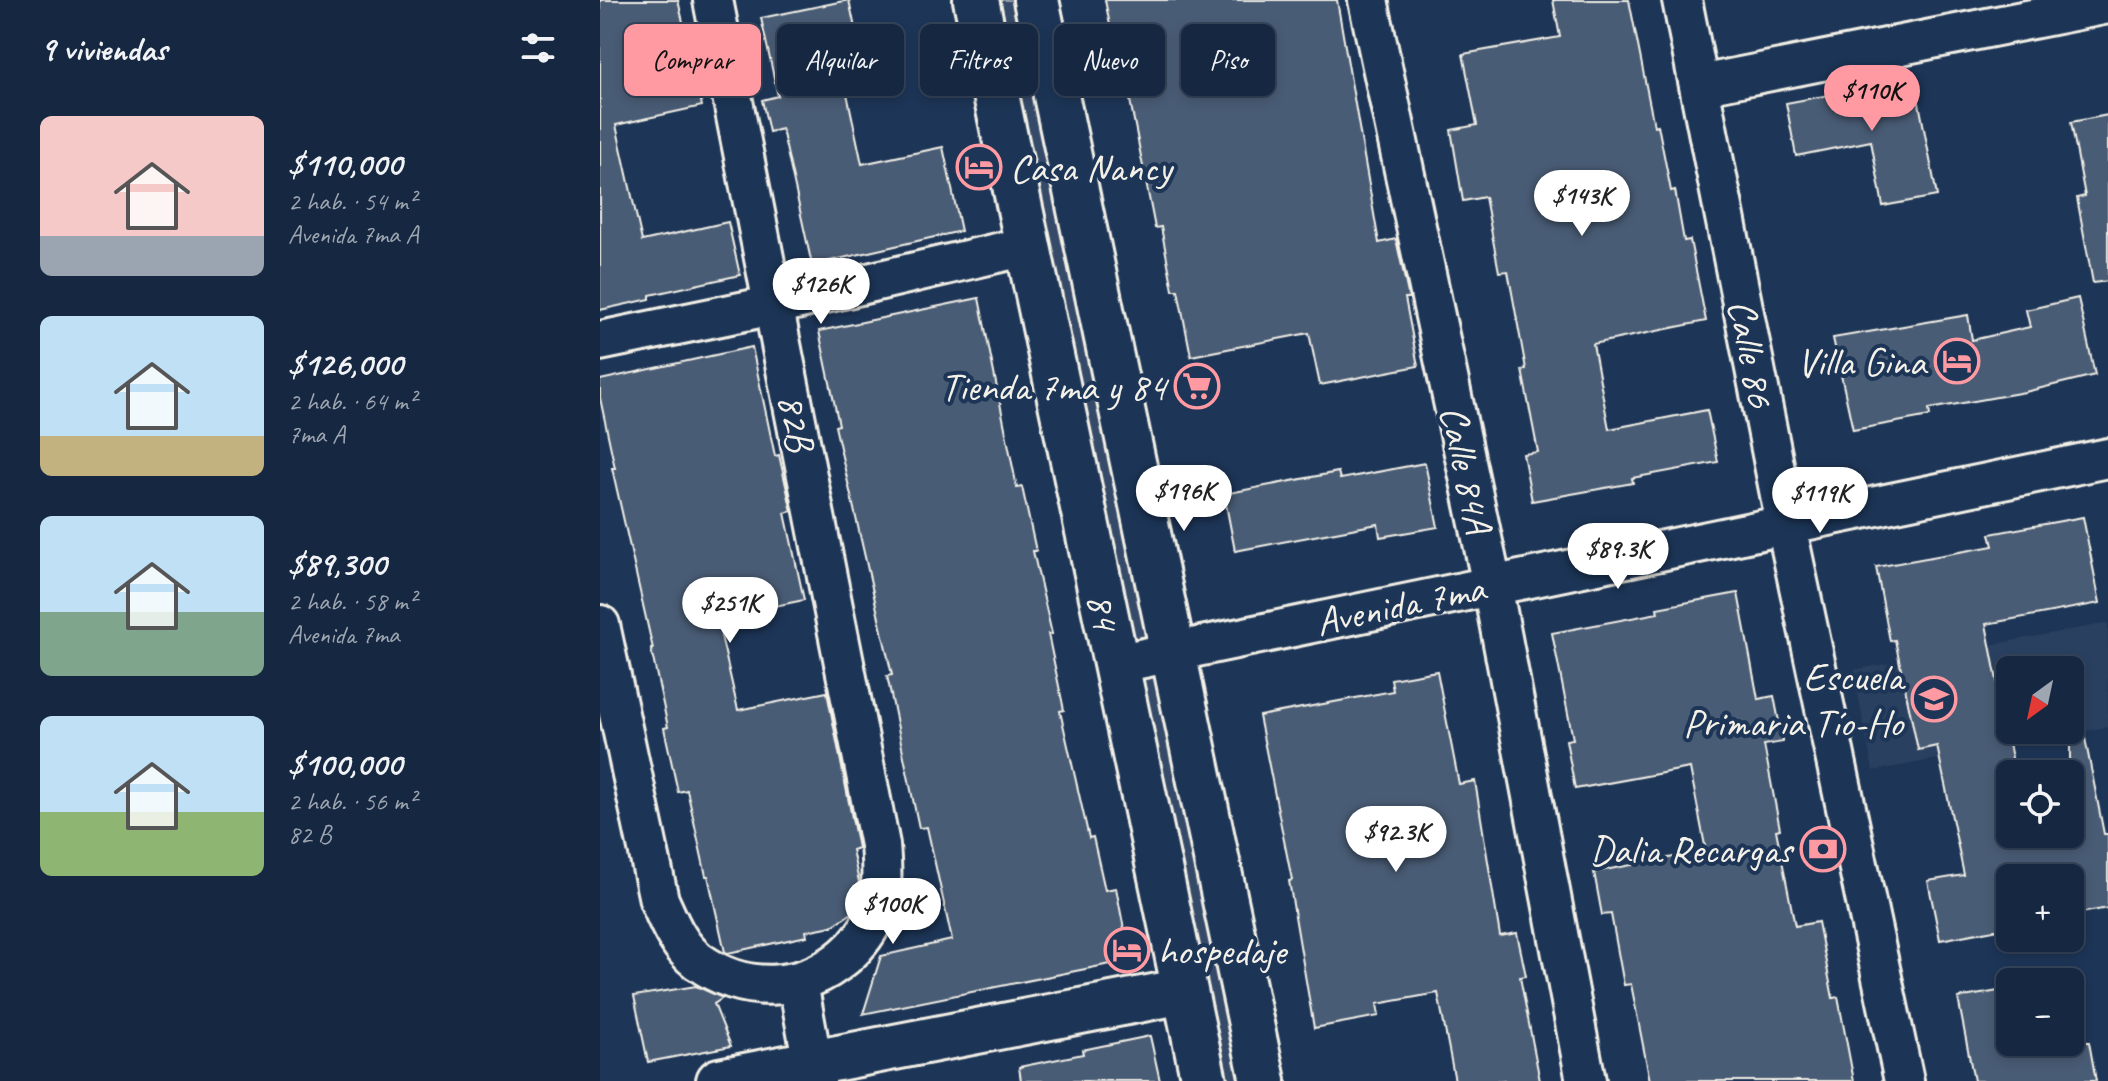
<!DOCTYPE html>
<html lang="es">
<meta charset="utf-8">
<style>
body{margin:0;font-family:Caveat,sans-serif;background:#1f3048;color:#f1f3f6;height:100vh;display:flex;flex-direction:column;font-size:30px;white-space:nowrap}
*{box-sizing:border-box;margin:0}
p{font-size:26px;color:#9ea6b1}
.icon{flex:none;width:44px;height:44px;fill:none;stroke:currentColor;stroke-width:2;stroke-linecap:round;stroke-linejoin:round}
.map{position:relative;flex:1;overflow:hidden}
.details{display:flex;flex-direction:column;background:#162841;width:600px}
.details>*{flex:none}
.top-card{position:absolute;left:24px;top:24px;width:760px;height:72px;display:flex;gap:16px}
.needle{width:52px;rotate:213deg}
.buttons{position:absolute;left:1396px;top:656px;display:grid;gap:16px}
.buttons a{display:grid;place-items:center;width:88px;height:88px;border-radius:12px;background:#162841;box-shadow:0 4px 12px #0003,0 0 0 2px #35445a;font-size:40px}
.price{position:absolute;translate:-50% -68px;padding:0 18px;border-radius:28px;background:#fff;color:#222;font-size:26px;line-height:52px;filter:drop-shadow(0 2px 4px #0008)}
.price::after{content:'';position:absolute;left:50%;top:48px;width:24px;height:18px;margin-left:-12px;background:inherit;clip-path:polygon(0 0,100% 0,50% 100%)}
.price.active{background:#ff9aa2;color:#111}
ul{padding:0;list-style:none}
li{display:flex;align-items:center;gap:24px;height:200px;padding:0 40px}
li span{display:grid;place-items:center;flex:none;width:224px;height:160px;border-radius:12px;color:#555}
li>.icon{margin-inline-start:auto}
span .icon{width:96px;height:96px;fill:#fffc;stroke-width:1}
li b{font-size:34px}
h2{display:flex;justify-content:space-between;align-items:center;height:96px;padding:0 40px;font-size:34px}
.tag{padding:0 28px;border-radius:12px;background:#162841;box-shadow:0 4px 12px #0003,0 0 0 2px #35445a;font-size:28px;line-height:72px}
.tag.active{background:#ff9aa2;color:#111}
main{display:flex;flex:1;min-height:0}
.map>svg:first-child{display:block}
.built{fill:#2a4060;fill-rule:evenodd}
.green{fill:#354a67;stroke:#949ea8;stroke-width:2}
.building{fill:#485b74;stroke:#f4f1e8;stroke-width:2}
.lines{fill:none;stroke-linecap:round;stroke-linejoin:round}
.minor-casing{stroke:#f4f1e8;stroke-width:44}
.major-casing{stroke:#f4f1e8;stroke-width:50}
.minor{stroke:#1d3557;stroke-width:38}
.major{stroke:#1d3557;stroke-width:44}
.labels{text-anchor:middle;stroke-width:8;stroke-linejoin:round;paint-order:stroke}
.poi-label{font-size:40px;fill:#f4f1e8;stroke:#1d3557;text-anchor:end}
.street-label{font-size:40px;fill:#f4f1e8;stroke:#1d3557}
</style>
<main>
<section class="details">
<h2>9 viviendas<svg class="icon" aria-label="filters" viewBox="0 0 24 24"><path d="M4 7h16M4 17h16"/><circle cx="9" cy="7" r="2"/><circle cx="15" cy="17" r="2"/></svg></h2>
<ul>
<li><span style="background:linear-gradient(#f6c9c9 75%,#9aa5b1 0)"><svg class="icon" aria-label="home" viewBox="0 0 24 24"><path d="M3 11l9-7 9 7M6 9v11h12V9"/></svg></span><div><b>$110,000</b><p>2 hab. · 54 m²</p><p>Avenida 7ma A</p></div></li>
<li><span style="background:linear-gradient(#bfe0f5 75%,#c2b280 0)"><svg class="icon" aria-label="home" viewBox="0 0 24 24"><path d="M3 11l9-7 9 7M6 9v11h12V9"/></svg></span><div><b>$126,000</b><p>2 hab. · 64 m²</p><p>7ma A</p></div></li>
<li><span style="background:linear-gradient(#bfe0f5 60%,#7fa58c 0)"><svg class="icon" aria-label="home" viewBox="0 0 24 24"><path d="M3 11l9-7 9 7M6 9v11h12V9"/></svg></span><div><b>$89,300</b><p>2 hab. · 58 m²</p><p>Avenida 7ma</p></div></li>
<li><span style="background:linear-gradient(#bfe0f5 60%,#8fb573 0)"><svg class="icon" aria-label="home" viewBox="0 0 24 24"><path d="M3 11l9-7 9 7M6 9v11h12V9"/></svg></span><div><b>$100,000</b><p>2 hab. · 56 m²</p><p>82 B</p></div></li>
</ul>
</section>
<div class="map">
<svg width="1508" height="1081" viewBox="0 0 1508 1081">
<rect width="100%" height="100%" fill="#1d3557"/>
<filter id="ink" filterUnits="userSpaceOnUse"><feTurbulence type="fractalNoise" baseFrequency=".0125" numOctaves="2"/><feDisplacementMap in="SourceGraphic" scale="16" xChannelSelector="R" yChannelSelector="G"/><feConvolveMatrix kernelMatrix="1 2 1 2 8 2 1 2 1" color-interpolation-filters="sRGB"/></filter>
<g filter="url(#ink)">
<path class="built" d="M1508 623V727L1273 771 1253 670ZM1410 670H1470V730H1410Z"/>
<g class="green">
<polygon points="394,0 414,0 551,640 534,644"/>
<polygon points="559,671 644,1081 626,1081 540,676"/>
</g>
<g class="building">
<polygon points="0,0 78,0 102,106 16,125 42,241 128,222 140,275 50,295 50,299 0,310"/>
<polygon points="249,0 263,65 242,70 262,164 343,147 361,231 212,265 182,129 169,132 162,100 178,96 161,18"/>
<polygon points="505,0 737,0 779,243 796,239 809,298 805,298 818,366 720,385 709,333 591,356 578,290 573,290 561,227 555,228 529,95 524,96"/>
<polygon points="953,0 1029,0 1054,126 1058,125 1071,191 1075,190 1084,241 1090,240 1106,321 993,344 1009,429 1107,410 1118,462 1032,478 1033,483 932,501 923,454 938,452 922,370 926,369 908,271 899,272 885,197 863,201 851,130 877,125 863,54 960,37"/>
<polygon points="1313,72 1337,196 1283,206 1271,141 1196,156 1186,103 1261,89 1260,82"/>
<polygon points="1508,115 1508,281 1493,283 1477,198 1485,196 1471,122"/>
<polygon points="379,298 417,488 422,487 436,551 433,551 452,634 448,634 464,710 460,711 489,838 493,837 505,890 516,888 530,960 263,1014 281,956 352,940 327,827 319,828 287,676 292,675 235,426 239,425 219,331"/>
<polygon points="1478,298 1495,375 1425,392 1329,409 1330,416 1253,430 1233,338 1368,315 1372,340 1430,327 1426,310"/>
<polygon points="152,347 175,456 179,455 190,503 192,511 185,513 204,600 117,618 138,710 227,692 258,848 252,850 259,882 252,913 232,926 206,931 207,936 128,953 125,952 108,876 106,876 87,790 78,792 64,728 68,727 51,649 53,649 12,468 15,468 0,398 0,380"/>
<polygon points="825,463 838,527 780,537 778,524 635,551 624,494 738,472 740,479"/>
<polygon points="1483,517 1500,603 1386,624 1415,774 1410,774 1410,834 1470,834 1470,735 1484,733 1504,834 1508,834 1508,908 1470,915 1470,878 1410,878 1410,927 1340,940 1328,881 1364,875 1337,746 1318,750 1295,640 1290,641 1276,567 1393,546 1390,534"/>
<polygon points="1138,593 1158,699 1174,696 1183,742 1164,745 1180,829 1176,830 1195,926 1218,922 1233,998 1238,997 1254,1081 1050,1081 1031,984 1024,985 1011,914 1002,915 994,872 1106,851 1090,768 975,789 966,740 973,739 952,633 1058,613 1057,608"/>
<polygon points="837,671 859,784 875,781 900,936 917,933 926,976 920,977 940,1081 855,1081 838,993 777,1004 779,1016 714,1028 689,881 692,880 659,716 793,691 791,679"/>
<polygon points="96,986 123,998 114,1004 131,1046 48,1062 34,996"/>
<polygon points="1410,989 1410,1042 1489,1042 1496,1081 1374,1081 1358,998"/>
<polygon points="550,1036 560,1081 421,1081 419,1067 483,1054 482,1050"/>
</g>
<g class="lines">
<g class="minor-casing">
<g id="minor">
<polyline points="768,0 892,585 986,1081"/>
<polyline points="1082,0 1186,525 1304,1081"/>
<polyline points="1100,85 1508,4"/>
<polyline points="0,341 174,305 427,246"/>
<path d="M0 625 59 900C69 922 78 946 98 961 144 994 202 993 245 956 258 945 271 928 276 912 283 888 282 869 280 845L113 0"/>
<polyline points="515,664 1508,458"/>
<polyline points="198,983 216,1081"/>
</g>
</g>
<g class="major-casing">
<g id="major">
<polyline points="376,0 604,1081"/>
<polyline points="436,0 663,1081"/>
<polyline points="119,1081 584,991"/>
</g>
</g>
<use href="#minor" class="minor"/>
<use href="#major" class="major"/>
</g>
</g>
<defs>
<g id="hotel-ring" transform="scale(2.3)"><circle r="9.5" fill="#1d3557" stroke="#ff9aa2" stroke-width="1.5"/><path d="M-6-4.5h1.5V1H6V5H4.5V3h-9V5H-6ZM-4 0a1.8 1.8 0 1 1 3.6 0ZM.5 0V-2.5h3Q6-2.5 6 0Z" fill="#ff9aa2"/></g>
<g id="supermarket-ring" transform="scale(2.3)"><circle r="9.5" fill="#1d3557" stroke="#ff9aa2" stroke-width="1.5"/><path d="M-6-5.5h2.5l.6 2H6L4.5 2H-2.5L-4.4-4H-6ZM-1.5 3.2a1.3 1.3 0 1 0 .1 0ZM3 3.2a1.3 1.3 0 1 0 .1 0Z" fill="#ff9aa2"/></g>
<g id="school-ring" transform="scale(2.3)"><circle r="9.5" fill="#1d3557" stroke="#ff9aa2" stroke-width="1.5"/><path d="M0-5L7-2L0 1L-7-2ZM-4 1L0 2.5L4 1V4Q0 6-4 4Z" fill="#ff9aa2"/></g>
<g id="bank-ring" transform="scale(2.3)"><circle r="9.5" fill="#1d3557" stroke="#ff9aa2" stroke-width="1.5"/><path d="M-6-4H6V4H-6ZM0-2.3a2.3 2.3 0 1 0 0 4.6a2.3 2.3 0 1 0 0-4.6Z" fill="#ff9aa2"/></g>
</defs>
<g fill-rule="evenodd">
<use href="#hotel-ring" x="379" y="167"/>
<use href="#hotel-ring" x="1357" y="361"/>
<use href="#supermarket-ring" x="597" y="386"/>
<use href="#school-ring" x="1334" y="699"/>
<use href="#bank-ring" x="1223" y="849"/>
<use href="#hotel-ring" x="527" y="950"/>
</g>
<g class="labels">
<g class="poi-label">
<text x="410" y="181" text-anchor="start">Casa Nancy</text>
<text x="1326" y="375">Villa Gina</text>
<text x="566" y="400">Tienda 7ma y 84</text>
<text x="1303" y="690">Escuela<tspan x="1303" dy="46">Primaria Tío-Ho</tspan></text>
<text x="1192" y="863">Dalia Recargas</text>
<text x="558" y="964" text-anchor="start">hospedaje</text>
</g>
<g class="street-label">
<text transform="translate(1152 353) rotate(79)" y="14">Calle 86</text>
<text transform="translate(197 422) rotate(79)" y="14">82B</text>
<text transform="translate(867 469) rotate(78)" y="14">Calle 84A</text>
<text transform="translate(800 604) rotate(-12)" y="14">Avenida 7ma</text>
<text transform="translate(504 611) rotate(78)" y="14">84</text>
</g>
</g>
</svg>
<div class="buttons">
<a><svg class="needle" viewBox="-14 -14 28 28"><path d="M0-13l5 13h-10z" fill="#e53935"/><path d="M0 13l5-13h-10z" fill="#9ea6b1"/></svg></a>
<a><svg class="icon" aria-label="locate" viewBox="0 0 24 24"><circle cx="12" cy="12" r="6"/><path d="M12 2v4M12 18v4M2 12h4M18 12h4"/></svg></a>
<a>+</a>
<a>−</a>
</div>
<b class="price active" style="left:1272px;top:133px">$110K</b>
<b class="price" style="left:982px;top:238px">$143K</b>
<b class="price" style="left:221px;top:326px">$126K</b>
<b class="price" style="left:584px;top:533px">$196K</b>
<b class="price" style="left:1220px;top:535px">$119K</b>
<b class="price" style="left:1018px;top:591px">$89.3K</b>
<b class="price" style="left:130px;top:645px">$251K</b>
<b class="price" style="left:796px;top:874px">$92.3K</b>
<b class="price" style="left:293px;top:946px">$100K</b>
<div class="top-card">
<a class="tag active">Comprar</a>
<a class="tag">Alquilar</a>
<a class="tag">Filtros</a>
<a class="tag">Nuevo</a>
<a class="tag">Piso</a>
</div>
</div>
</main>
